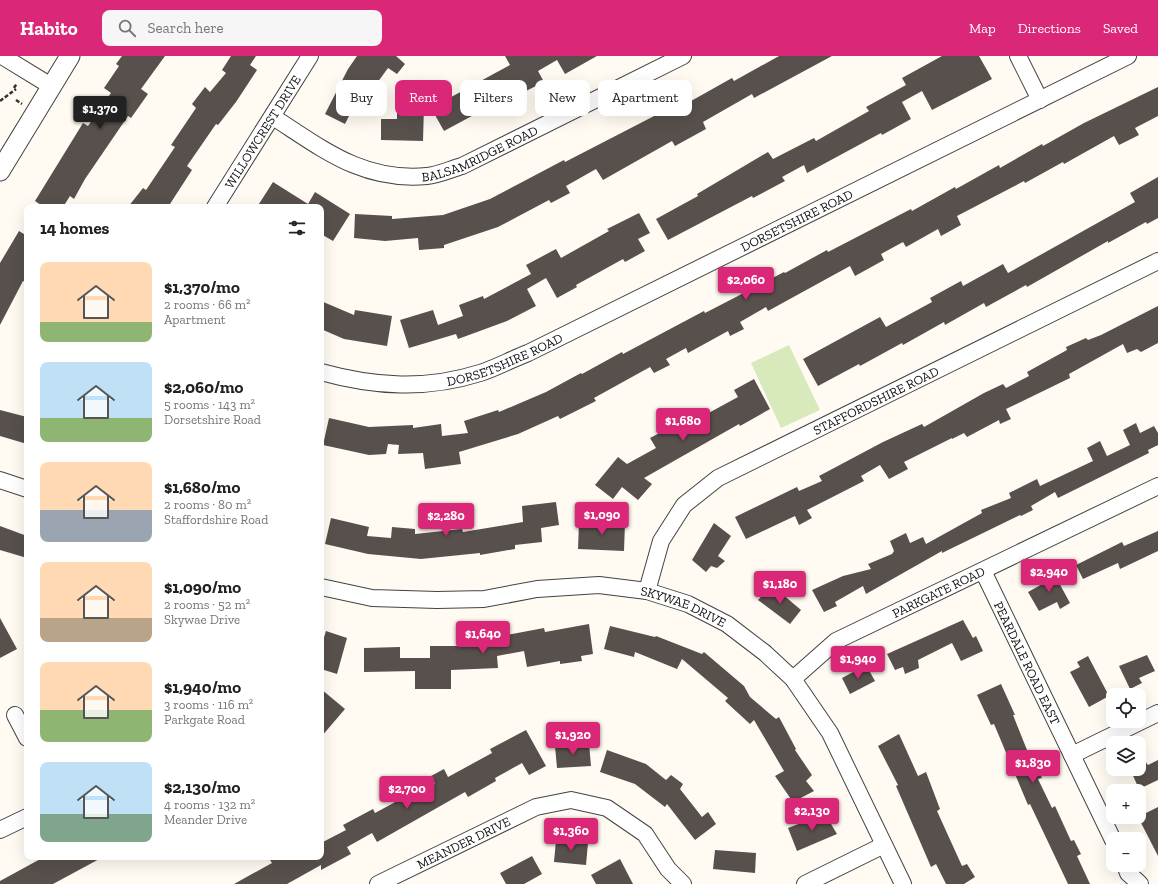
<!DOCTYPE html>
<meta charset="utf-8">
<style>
body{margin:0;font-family:"Zilla Slab",serif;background:#f6f6f6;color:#222;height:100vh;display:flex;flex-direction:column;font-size:15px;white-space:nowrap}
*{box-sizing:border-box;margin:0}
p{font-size:13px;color:#767676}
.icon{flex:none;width:22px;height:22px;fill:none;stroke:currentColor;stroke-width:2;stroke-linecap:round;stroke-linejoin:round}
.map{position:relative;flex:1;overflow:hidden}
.panel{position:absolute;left:24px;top:148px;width:300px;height:656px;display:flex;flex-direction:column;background:#fff;border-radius:8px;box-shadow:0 4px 16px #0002}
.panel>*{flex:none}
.guide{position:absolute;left:336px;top:24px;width:380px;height:36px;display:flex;gap:8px}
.controls{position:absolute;left:1106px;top:632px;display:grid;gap:8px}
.controls a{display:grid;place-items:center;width:40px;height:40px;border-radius:8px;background:#fff;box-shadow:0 4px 16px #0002;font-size:20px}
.price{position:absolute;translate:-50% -34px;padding:0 9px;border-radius:4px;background:#db2777;color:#fff;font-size:13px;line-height:26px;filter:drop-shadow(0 1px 2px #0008)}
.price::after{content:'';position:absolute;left:50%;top:24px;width:12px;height:9px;margin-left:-6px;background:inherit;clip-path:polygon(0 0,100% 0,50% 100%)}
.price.on{background:#222;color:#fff}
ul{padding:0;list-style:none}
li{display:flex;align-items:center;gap:12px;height:100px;padding:0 16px}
li span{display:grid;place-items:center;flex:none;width:112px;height:80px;border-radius:8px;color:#555}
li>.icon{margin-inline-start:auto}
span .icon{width:48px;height:48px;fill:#fffc;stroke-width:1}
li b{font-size:17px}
h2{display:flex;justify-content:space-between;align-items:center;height:48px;padding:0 16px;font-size:17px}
.chip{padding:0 14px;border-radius:8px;background:#fff;box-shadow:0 4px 16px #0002;font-size:14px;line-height:36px}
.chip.on{background:#db2777;color:#fff}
header{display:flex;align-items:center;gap:24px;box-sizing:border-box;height:56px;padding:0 20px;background:#db2777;color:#fff}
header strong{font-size:19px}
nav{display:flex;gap:22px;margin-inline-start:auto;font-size:14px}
.search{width:280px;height:36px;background:#f6f6f6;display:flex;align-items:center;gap:10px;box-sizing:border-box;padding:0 14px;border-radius:8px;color:#767676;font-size:15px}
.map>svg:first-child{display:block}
.green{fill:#d8eabc}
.building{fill:#58504c}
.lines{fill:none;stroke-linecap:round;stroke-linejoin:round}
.minor-casing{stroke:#434343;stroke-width:18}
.tertiary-casing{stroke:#434343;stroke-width:21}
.path{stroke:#323232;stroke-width:2.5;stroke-dasharray:4 2;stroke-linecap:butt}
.minor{stroke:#fff;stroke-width:16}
.tertiary{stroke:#fff;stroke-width:19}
.labels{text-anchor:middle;stroke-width:4;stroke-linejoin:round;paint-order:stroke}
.street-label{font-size:13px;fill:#101010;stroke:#fff}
</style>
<header>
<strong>Habito</strong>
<div class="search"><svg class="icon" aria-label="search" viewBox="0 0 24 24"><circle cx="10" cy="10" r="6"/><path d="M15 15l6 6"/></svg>Search here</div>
<nav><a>Map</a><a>Directions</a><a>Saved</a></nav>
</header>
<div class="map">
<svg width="1158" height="828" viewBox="0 0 1158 828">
<rect width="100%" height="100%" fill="#fffbf2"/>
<polygon class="green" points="789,289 820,354 781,372 751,307"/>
<g class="building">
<polygon points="122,0 165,0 141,33 148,38 131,62 128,60 85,123 74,143 70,140 63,151 44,151 35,145 83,67 88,70 111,37 104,32 119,10 116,8"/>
<polygon points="231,0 256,0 250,9 257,14 236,46 218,69 216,68 187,110 192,114 168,151 128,151 143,132 146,134 175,91 171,89 196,52 192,48 205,31 210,36 226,17 222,14"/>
<polygon points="357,0 396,0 405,8 397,18 388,12 372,34 365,28 345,68 325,58 348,13"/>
<polygon points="505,0 597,0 565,18 557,4 538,15 544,26 484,56 483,54 444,75 431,52 510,9"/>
<polygon points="779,0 832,0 754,42 752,38 703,66 706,73 675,90 672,85 603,124 596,113 566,130 570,137 551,147 549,144 498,171 444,189 444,192 419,194 418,182 385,185 354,182 355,158 392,160 392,163 443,159 490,143 564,104 565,106 689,42 691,45 732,22 734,25"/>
<polygon points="942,0 979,0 992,23 932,54 922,35 902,46 911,63 882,79 881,77 807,117 804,109 782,121 785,125 753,142 752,140 668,184 656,163 698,140 697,138 768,96 773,103 814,82 816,85 869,55 866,51 906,29 902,22"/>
<polygon points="1158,31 1158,60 1135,72 1139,79 1119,89 1114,80 1064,108 1063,106 1025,127 1024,125 957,160 961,169 941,180 938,173 906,191 903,186 881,198 884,204 855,220 850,210 768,255 766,251 740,266 744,273 730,280 728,275 688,297 686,292 666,303 670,309 654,317 650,311 594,342 596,345 560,363 558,360 518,378 459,396 461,408 425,413 423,397 398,398 399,389 388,388 386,398 369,399 323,389 329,362 369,371 413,369 413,372 441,368 442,380 468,377 464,365 498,354 499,356 546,336 581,317 582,318 622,296 623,298 704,255 705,257 784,216 785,217 827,194 828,196 911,153 912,155 955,131 956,133 999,109 1000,112 1042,88 1043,90 1084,67"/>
<polygon points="397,49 424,50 423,85 381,84 381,63 397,63"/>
<polygon points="1158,121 1158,162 1147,168 1146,166 1108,187 1108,185 1027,231 1026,229 986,251 984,247 945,269 944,266 903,289 902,287 860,310 859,308 818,330 803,303 880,261 886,271 932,246 930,242 961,225 963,230 1003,208 1008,217 1135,146 1130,137"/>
<polygon points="273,126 308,148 315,136 350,158 333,185 321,178 321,151 257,151"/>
<polygon points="639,157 650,177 638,183 645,195 625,206 623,203 576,229 577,231 557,242 546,222 527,233 536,250 507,265 458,283 456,278 409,292 400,264 433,254 438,269 463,260 459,249 483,240 484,243 531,218 526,209 556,193 561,202 609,175 607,173"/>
<polygon points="19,175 27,180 27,227 23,225 0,269 0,207"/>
<polygon points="321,245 354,259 355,254 392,260 387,290 344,283 321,273"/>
<polygon points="1158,250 1158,287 1141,296 1137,293 1127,297 1123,288 1069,318 1070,322 1006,353 1011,363 1000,368 999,364 967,381 964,377 952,383 952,382 904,406 908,413 889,423 880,409 861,420 864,425 807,454 812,462 799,469 795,460 746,483 735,461 797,431 799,435 822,425 819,420 883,386 922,368 924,371 984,337 1003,328 1006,332 1029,320 1027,316 1067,294 1066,291 1086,282 1088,284 1101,279"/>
<polygon points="754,323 770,353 740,370 739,368 644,422 652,428 638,444 622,431 613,443 595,429 618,401 627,408 656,392 650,382 667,373 670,378 738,341 734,334"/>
<polygon points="0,354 27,361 27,388 0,380"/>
<polygon points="1136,367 1140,377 1154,370 1158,377 1158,389 1148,394 1149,397 1058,442 1055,436 1031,450 1033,454 1021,460 1020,459 942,497 942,495 866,538 863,530 835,546 837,550 824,556 812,534 843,520 871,513 868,508 892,498 894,495 890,485 906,477 910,487 923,481 926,488 982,457 981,454 1011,442 1009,437 1037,423 1040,430 1093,405 1087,392 1100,385 1107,400 1130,389 1123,374"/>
<polygon points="556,446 559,469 541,472 542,486 515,489 515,493 480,499 480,497 421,503 368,498 325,488 331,462 369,471 367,480 391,482 392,471 415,473 415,478 462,473 463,476 523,466 522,450"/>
<polygon points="579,466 625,467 624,495 578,493"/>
<polygon points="714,467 731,480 718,500 725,505 717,512 711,510 706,516 692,504"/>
<polygon points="0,470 27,480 27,502 0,494"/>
<polygon points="1158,475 1158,495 1120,513 1118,507 1083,523 1076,509 1122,486 1124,490"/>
<polygon points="1051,512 1070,547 1060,553 1057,546 1039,555 1028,536 1046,526 1042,517"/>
<polygon points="769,532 781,537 801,554 790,568 758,544"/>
<polygon points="0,562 17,593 0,602"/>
<polygon points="963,564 973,582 976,580 983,595 961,605 952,587 918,604 919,612 905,618 903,611 895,614 887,598"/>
<polygon points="589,568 593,598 581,600 582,605 560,608 560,605 527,611 524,595 497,600 498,612 451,614 451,633 415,633 415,615 364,616 364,592 400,591 400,602 430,602 430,590 460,590 460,587 507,584 506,579 544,572 545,576"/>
<polygon points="610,570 655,581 656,580 702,598 704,596 744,630 750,641 776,663 779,661 796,693 795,694 812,719 806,725 814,735 793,746 775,720 784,715 754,664 750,668 725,645 728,642 682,603 677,613 635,596 634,601 604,593"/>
<polygon points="326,575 347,582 337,618 321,613 321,591"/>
<polygon points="1147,599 1155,615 1139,622 1142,627 1130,633 1119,610"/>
<polygon points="1088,600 1109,640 1089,651 1070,616 1080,611 1077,606"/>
<polygon points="866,609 875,625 850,638 842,622"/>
<polygon points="1001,628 1015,659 1013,659 1033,709 1036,708 1042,722 1038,723 1052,752 1055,750 1071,785 1074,784 1081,798 1077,800 1090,828 1068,828 1030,748 1028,749 994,668 991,669 977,639"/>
<polygon points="321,633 345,653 321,681"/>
<polygon points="526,674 546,710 529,719 522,707 495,722 496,725 468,741 465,736 377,786 372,777 347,791 351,798 321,814 321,809 287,828 234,828 272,807 268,801 321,801 321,787 346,774 343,769 373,753 375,757 410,738 412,741 435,728 431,720 444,713 448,721 492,697 490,693"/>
<polygon points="899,678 918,720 926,716 940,753 937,755 962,810 967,808 975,821 964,828 946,828 936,808 931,811 896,730 898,729 878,690"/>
<polygon points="589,687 591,710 557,712 555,690"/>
<polygon points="607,694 646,708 666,724 671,719 683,728 680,733 702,761 708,756 716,768 695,784 667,748 665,751 635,728 600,716"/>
<polygon points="1139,698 1148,709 1158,704 1158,724 1139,733 1130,713 1139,713"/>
<polygon points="1158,751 1158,800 1138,761"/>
<polygon points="825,758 837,778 797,795 788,772"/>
<polygon points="556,784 588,787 586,809 554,806"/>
<polygon points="715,794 756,797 755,817 713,813"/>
<polygon points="532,800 542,818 524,828 506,828 500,817"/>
<polygon points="44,801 103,801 53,828 0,828 0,825"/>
<polygon points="620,803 633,828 596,828 591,819"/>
</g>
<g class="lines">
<g class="minor-casing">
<g id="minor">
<polyline points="2,0 51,30"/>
<polyline points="1018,0 1040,44"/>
<path id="s1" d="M273 61C323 93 363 126 427 120 438 119 451 113 462 110L683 0"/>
<path id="s2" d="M215 151 310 0"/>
<path id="s3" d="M321 316C375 331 426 334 480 317 496 312 512 303 528 297L1128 0"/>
<polyline points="0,424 27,433"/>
<path id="s4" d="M983 515 1113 784"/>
<path id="s5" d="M321 531 372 542 437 544 484 543 537 533 599 529 647 535 688 548 727 568 765 597 793 623 830 677 903 828"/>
<path id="s6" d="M647 535 661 485 684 449 718 422 1158 205"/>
<path id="s7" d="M793 623 836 585 1158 430"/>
<polyline points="15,659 27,682"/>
<polyline points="1072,699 1158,657"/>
<polyline points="0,774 27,761"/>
<polyline points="1125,809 1128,817 1140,828"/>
<path id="s8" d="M378 828 536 751 571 744 607 752 645 778 668 813 683 828"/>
<polyline points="805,828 884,789"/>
</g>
</g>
<g class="tertiary-casing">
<polyline id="tertiary" points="0,115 70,0"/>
</g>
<g class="path">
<polyline points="14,32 17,27"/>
<polyline points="16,44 22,48"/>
<polyline points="0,45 16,33"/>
</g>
<use href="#minor" class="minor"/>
<use href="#tertiary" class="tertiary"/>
</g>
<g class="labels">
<g class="street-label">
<text dy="5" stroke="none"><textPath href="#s2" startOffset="89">WILLOWCREST DRIVE</textPath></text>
<text dy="5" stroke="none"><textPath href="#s1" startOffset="226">BALSAMRIDGE ROAD</textPath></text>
<text dy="5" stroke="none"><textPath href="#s3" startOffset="513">DORSETSHIRE ROAD</textPath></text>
<text dy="5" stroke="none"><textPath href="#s3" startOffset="189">DORSETSHIRE ROAD</textPath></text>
<text dy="5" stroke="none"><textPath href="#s6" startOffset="314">STAFFORDSHIRE ROAD</textPath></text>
<text dy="5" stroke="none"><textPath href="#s7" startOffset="171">PARKGATE ROAD</textPath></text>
<text dy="5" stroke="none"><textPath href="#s5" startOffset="368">SKYWAE DRIVE</textPath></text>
<text dy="5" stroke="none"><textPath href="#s4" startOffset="102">PEARDALE ROAD EAST</textPath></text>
<text dy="5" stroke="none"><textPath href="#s8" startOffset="95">MEANDER DRIVE</textPath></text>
</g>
</g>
</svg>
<div class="controls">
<a><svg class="icon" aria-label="locate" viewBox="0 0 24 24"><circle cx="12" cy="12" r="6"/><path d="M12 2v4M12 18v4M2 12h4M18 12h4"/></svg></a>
<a><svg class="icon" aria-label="layers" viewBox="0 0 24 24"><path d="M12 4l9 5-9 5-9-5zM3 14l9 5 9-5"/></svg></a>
<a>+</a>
<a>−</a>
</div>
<b class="price on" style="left:100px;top:74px">$1,370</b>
<b class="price" style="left:746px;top:245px">$2,060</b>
<b class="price" style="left:683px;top:386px">$1,680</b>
<b class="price" style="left:602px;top:480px">$1,090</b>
<b class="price" style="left:446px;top:481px">$2,280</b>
<b class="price" style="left:1049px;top:537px">$2,940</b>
<b class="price" style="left:780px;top:549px">$1,180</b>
<b class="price" style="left:483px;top:599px">$1,640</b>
<b class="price" style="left:858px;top:624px">$1,940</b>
<b class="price" style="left:573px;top:700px">$1,920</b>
<b class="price" style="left:1033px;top:728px">$1,830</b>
<b class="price" style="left:407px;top:754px">$2,700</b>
<b class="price" style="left:812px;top:776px">$2,130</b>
<b class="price" style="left:571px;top:796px">$1,360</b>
<div class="guide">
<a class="chip">Buy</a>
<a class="chip on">Rent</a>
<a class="chip">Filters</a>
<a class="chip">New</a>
<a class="chip">Apartment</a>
</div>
<section class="panel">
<h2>14 homes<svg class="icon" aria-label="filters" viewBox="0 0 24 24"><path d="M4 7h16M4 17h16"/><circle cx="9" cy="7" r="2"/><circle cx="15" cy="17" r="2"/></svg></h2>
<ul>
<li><span style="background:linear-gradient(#ffd9b3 75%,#8fb573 0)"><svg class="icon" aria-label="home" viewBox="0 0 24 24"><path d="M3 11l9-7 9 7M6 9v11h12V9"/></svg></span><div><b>$1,370/mo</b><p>2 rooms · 66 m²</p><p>Apartment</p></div></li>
<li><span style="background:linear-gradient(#bfe0f5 70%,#8fb573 0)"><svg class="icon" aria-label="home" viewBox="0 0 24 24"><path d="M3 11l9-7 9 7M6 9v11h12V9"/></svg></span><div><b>$2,060/mo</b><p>5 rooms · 143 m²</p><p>Dorsetshire Road</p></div></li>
<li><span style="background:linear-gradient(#ffd9b3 60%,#9aa5b1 0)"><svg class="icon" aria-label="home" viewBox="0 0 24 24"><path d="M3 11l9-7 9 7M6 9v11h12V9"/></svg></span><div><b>$1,680/mo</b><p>2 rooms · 80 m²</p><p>Staffordshire Road</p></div></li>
<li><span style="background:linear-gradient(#ffd9b3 70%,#b9a48a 0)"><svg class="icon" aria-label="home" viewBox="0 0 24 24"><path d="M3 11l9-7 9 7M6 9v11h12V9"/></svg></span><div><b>$1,090/mo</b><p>2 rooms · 52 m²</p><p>Skywae Drive</p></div></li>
<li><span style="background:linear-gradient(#ffd9b3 60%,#8fb573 0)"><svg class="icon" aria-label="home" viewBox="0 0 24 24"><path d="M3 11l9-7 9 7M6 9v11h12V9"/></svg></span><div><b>$1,940/mo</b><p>3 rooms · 116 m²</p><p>Parkgate Road</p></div></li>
<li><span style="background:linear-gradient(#bfe0f5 65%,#7fa58c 0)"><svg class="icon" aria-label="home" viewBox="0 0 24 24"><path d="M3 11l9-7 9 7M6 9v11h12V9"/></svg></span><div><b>$2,130/mo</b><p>4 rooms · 132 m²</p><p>Meander Drive</p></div></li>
</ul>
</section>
</div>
